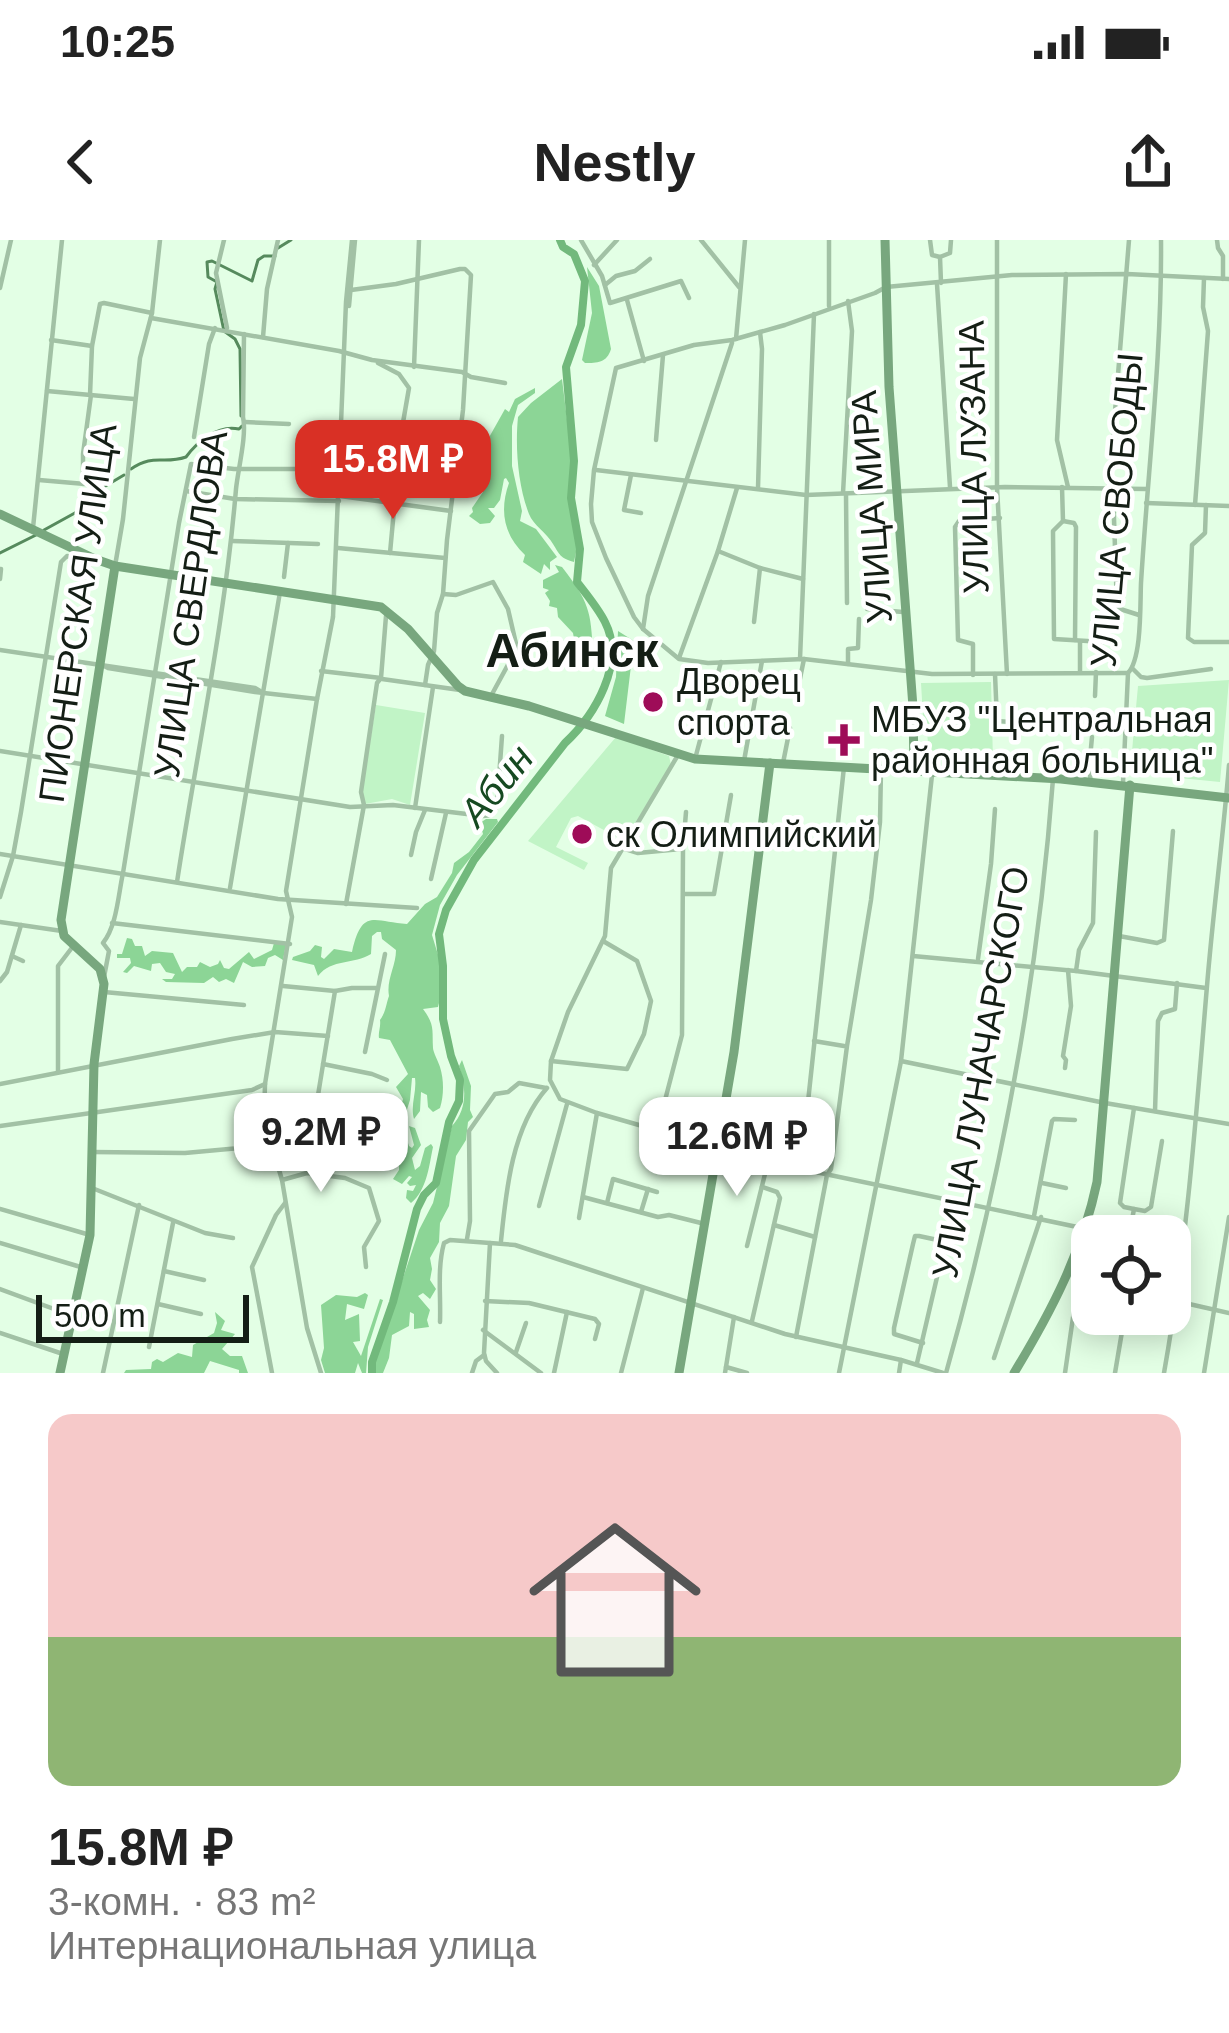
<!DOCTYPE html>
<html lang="ru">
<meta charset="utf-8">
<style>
body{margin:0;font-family:Helvetica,sans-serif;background:#f6f6f6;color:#222;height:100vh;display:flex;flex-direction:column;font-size:45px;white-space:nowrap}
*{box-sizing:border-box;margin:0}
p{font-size:39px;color:#767676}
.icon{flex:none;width:66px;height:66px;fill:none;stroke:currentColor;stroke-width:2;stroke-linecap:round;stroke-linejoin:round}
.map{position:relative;height:1133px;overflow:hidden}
.side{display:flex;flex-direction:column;background:#fff;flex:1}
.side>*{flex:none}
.controls{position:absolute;left:1071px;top:975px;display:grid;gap:24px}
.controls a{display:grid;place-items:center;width:120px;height:120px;border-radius:24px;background:#fff;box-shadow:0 6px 30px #0003;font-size:60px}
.scale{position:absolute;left:36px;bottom:30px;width:213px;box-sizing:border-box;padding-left:12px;border:6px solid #141e15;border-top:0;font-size:33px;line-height:42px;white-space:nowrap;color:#141e15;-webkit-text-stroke:9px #fff;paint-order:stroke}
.price{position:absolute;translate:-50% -102px;padding:0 27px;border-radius:24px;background:#fff;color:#222;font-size:39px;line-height:78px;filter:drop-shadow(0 3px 6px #0008)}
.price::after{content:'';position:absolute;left:50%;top:72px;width:36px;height:27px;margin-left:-18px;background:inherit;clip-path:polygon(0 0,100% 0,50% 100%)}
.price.current{background:#d93025;color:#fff}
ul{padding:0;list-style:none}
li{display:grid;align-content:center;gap:24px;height:636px;padding:0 48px}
li span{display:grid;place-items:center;height:372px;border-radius:24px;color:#555}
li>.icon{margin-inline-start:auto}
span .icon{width:216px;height:216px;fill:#fffc;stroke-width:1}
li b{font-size:51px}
.status{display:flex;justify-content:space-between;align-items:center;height:84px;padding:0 60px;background:#fff;direction:ltr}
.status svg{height:33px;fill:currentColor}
header{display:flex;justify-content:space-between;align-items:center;height:156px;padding:0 48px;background:#fff;font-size:54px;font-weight:700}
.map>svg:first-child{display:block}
.green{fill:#c1f4c6}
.forest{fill:#8cd596}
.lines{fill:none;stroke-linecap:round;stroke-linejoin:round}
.stream{stroke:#568a5d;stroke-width:3}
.river{stroke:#72b97c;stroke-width:8}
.pedestrian{stroke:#a2c1a5;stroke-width:4.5}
.minor{stroke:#a2c1a5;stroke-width:4.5}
.secondary{stroke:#78a77e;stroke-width:9}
.poi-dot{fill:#9e0c58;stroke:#fff;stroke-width:4.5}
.labels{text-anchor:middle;stroke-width:9;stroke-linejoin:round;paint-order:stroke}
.street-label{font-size:36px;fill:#141e15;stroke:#fff}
.poi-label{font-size:36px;fill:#141e15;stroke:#fff;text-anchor:start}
.water-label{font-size:39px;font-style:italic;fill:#164921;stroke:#fff}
.district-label{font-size:48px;font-weight:bold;fill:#141e15;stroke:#fff}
</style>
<div class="status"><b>10:25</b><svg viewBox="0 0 49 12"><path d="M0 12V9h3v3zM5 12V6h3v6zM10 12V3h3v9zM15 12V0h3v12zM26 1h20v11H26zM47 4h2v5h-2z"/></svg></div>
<header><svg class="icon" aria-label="back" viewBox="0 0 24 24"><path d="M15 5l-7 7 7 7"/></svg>Nestly<svg class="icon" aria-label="share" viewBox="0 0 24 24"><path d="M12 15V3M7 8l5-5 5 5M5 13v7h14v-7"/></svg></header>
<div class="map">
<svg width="1229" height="1133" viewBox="0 0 1229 1133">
<rect width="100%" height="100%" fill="#e3ffe5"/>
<g class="green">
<polygon points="1229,440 1220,542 1130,533 1138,446"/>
<polygon points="991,442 993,521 936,520 935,513 929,512 927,493 924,493 921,443"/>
<polygon points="376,465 425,473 410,565 392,559 365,564 362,551"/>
<polygon points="616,497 669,516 671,525 624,601 578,576 571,578 556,607 588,623 584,630 528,601"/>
</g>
<g class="forest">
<path d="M587 27 599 46 611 109C607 123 597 123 585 123L582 120 592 73Z"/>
<path d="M562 139 572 220V242L568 258 577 307 574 322C560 318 560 315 553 304 547 293 533 285 529 274 518 246 515 207 518 177L531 163Z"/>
<path d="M535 148V153L518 165 512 186V226L522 271 520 281 536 289 557 317 550 322V330L544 324 541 334 523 322 525 315C504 295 499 271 509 243L506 238 504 239 500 260 494 268H488L495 276 490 283 480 284 469 276 473 272 472 268 483 252 481 227 487 201 505 169 509 172 515 159Z"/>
<path d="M555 325 562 327C589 362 591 370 593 414L576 410 573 393 558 377 557 368 549 366 550 361 545 353 549 350 543 348V340L559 332Z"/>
<polygon points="618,391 634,401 624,484 605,476 616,437"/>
<path d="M486 579H497L498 582 457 635 440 665 432 695 439 718V763L438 767 423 769C435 785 432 790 433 808 433 812 439 823 440 827 444 840 444 855 440 868L433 872 428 867 427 855 421 852 420 871 414 879C410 865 417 852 415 838H412L410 860 402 885 409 906 412 908 414 905 409 886 415 888 421 905 412 918 415 930 420 926 425 908 431 904 433 907C429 926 427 950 411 963L406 958 407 950 413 951 416 945 410 946 407 943 412 937 409 936 402 944 393 939 399 930V910L395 909 373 927 369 928 368 925C382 901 396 888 403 859L396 847 408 834 390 800 379 798C378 792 381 787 380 780 386 772 386 764 389 756 386 740 396 726 396 710L382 699 381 692H377L372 696 371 714C354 725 332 718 318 736L314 725 292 720 293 717 310 711 315 705 322 707 321 717 324 719 334 709 352 712C362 667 374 682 407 684L425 664 437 657 452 633 454 623 469 612 483 594 480 583Z"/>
<polygon points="127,698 132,699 135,706 142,706 145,716 152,711 173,713 182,732 187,727 197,727 200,722 210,727 218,724 220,720 224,728 229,729 249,712 254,719 272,710 274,703 286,704 283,720 275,715 268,718 265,726 252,727 243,722 234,743 226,739 219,742 213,737 204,743 166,742 162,739 172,739 175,734 166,732 160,723 152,724 151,731 134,726 127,733 123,732 131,723 130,718 117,718 117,714 122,714"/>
<path d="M462 820 471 846 470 870 473 877 468 882 466 900 456 916 449 966 440 983 439 1002 430 1018 432 1029 430 1040 436 1049 430 1059 423 1053 418 1056 430 1070 427 1080 429 1087 414 1089V1074L410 1072 409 1086 392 1095 389 1118 383 1133H375V1122L419 990 433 963 452 886C468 869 466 846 459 826Z"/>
<polygon points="365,1053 368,1055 364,1069 347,1064 345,1080 359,1074 360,1101 353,1102 361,1116 380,1059 383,1060 368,1107 366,1133 362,1133 358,1123 355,1133 325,1133 321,1120 324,1108 321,1065 336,1055 357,1057"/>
<polygon points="215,1072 225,1081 221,1090 235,1094 222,1109 230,1116 242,1116 248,1133 239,1133 239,1130 210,1121 204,1133 124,1133 126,1130 151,1129 152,1122 157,1119 163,1122 178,1113 192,1117 193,1105 214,1093 217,1083"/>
</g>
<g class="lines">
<g class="stream">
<polyline points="278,8 291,0"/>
<polyline points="241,176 240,109 235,99 224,91 215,49 217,42 208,37 207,22 212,21 252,41 258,20 264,16 275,16"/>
<path d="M131 229C154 213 163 225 186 217 197 202 218 184 239 189L242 186"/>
<polyline points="44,290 84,268 97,251 124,235"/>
<polyline points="0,313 36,295"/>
</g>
<path class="river" d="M372 1133V1122L393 1062 417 969 424 955 436 943 449 882 459 861 460 840 451 816 443 779V726L439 694 446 670 474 620 565 503C595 475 626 423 605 382 598 368 587 355 577 342L580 309 571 258 574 221 566 127 581 85 585 41 574 14 563 7 560 0"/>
<g class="pedestrian">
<polyline points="321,431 381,438"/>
<polyline points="317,459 333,377"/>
</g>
<g class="minor">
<polyline points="224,0 216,33 227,88"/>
<polyline points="581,0 602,36 610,63 681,41 689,58"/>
<polyline points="701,0 739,47"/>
<polyline points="930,0 932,15 940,17"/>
<polyline points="997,0 997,247 1007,434"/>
<polyline points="1217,0 1218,8 1223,16 1223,39"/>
<polyline points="594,25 617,0"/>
<polyline points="1066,34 1057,200 1068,247"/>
<polyline points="941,43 940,17 950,13 951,0"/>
<polyline points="937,44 950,247"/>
<polyline points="605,45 616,36 635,31 650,19"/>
<polyline points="0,48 11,0"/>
<polyline points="351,50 396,44 460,29 465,29 471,35 463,170 447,300 443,354 437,373 434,411 428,425 425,445"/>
<polyline points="627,60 644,121"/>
<polyline points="349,66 355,0"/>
<polyline points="829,66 829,0"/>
<polyline points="151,78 339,111 372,120 462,132 471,137 505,143"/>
<polyline points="263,97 267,49 278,0"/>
<polyline points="736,99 745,0"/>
<polyline points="51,100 92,106"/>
<polyline points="378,123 399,134 409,148 401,194 390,313"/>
<polyline points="414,127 419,0"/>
<polyline points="47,151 134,159"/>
<polyline points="90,155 92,106 100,64 104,63 152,73"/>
<polyline points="245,182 289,184"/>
<polyline points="373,191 460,200"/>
<polyline points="194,197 209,104 215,88"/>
<polyline points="656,200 663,115"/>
<polyline points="596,230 806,255 1005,247 1147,249"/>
<polyline points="631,235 624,270 641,273"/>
<polyline points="39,240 85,244 108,238"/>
<polyline points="83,244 83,214 91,155"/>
<polyline points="1109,245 1129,0"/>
<polyline points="1062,247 1063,281 1053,291 1054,399 1104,402"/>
<polyline points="758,248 762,109 760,92"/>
<polyline points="1113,248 1117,368 1139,375"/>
<polyline points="186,251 235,259 339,261"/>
<polyline points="843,253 852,91 848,61"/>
<polyline points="846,254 847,363"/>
<polyline points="340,256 451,271"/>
<polyline points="1146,263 1229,266"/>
<polyline points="1195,265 1208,91 1203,67 1204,38"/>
<polyline points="1206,265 1205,293 1192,305 1188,398 1194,402 1229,402"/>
<polyline points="1063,281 1074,283 1076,287 1075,400"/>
<polyline points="33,288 62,0"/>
<polyline points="232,301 318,304"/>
<polyline points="338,308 445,318"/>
<polyline points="718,311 760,328 803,339"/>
<polyline points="115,326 123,279 140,118 152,73 160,0"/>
<polyline points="284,337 288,303"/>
<polyline points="0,339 1,329"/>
<polyline points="443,354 456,355 493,342 508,369 517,408 491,456"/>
<polyline points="867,369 903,372"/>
<polyline points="333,377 346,62 352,0"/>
<polyline points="754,382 760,328"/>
<polyline points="643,389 648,356 732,103"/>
<polyline points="1080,402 1080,432"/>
<polyline points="0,410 255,448 260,451"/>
<polyline points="679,418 718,311 737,248"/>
<polyline points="800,419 814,74"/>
<polyline points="100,424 108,428 255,452 317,459 286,651 292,677 265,844 264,879 282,940 307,1088 321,1133"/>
<polyline points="848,424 848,409 858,408 859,379"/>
<polyline points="1133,429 1141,437 1147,438 1211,429"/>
<polyline points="1128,433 932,434 804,419 708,423 679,419 643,389 634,377 606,318 592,282 591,264 594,230 616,128 694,105 732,100 785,85 875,53 886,47 1012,35 1127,34 1229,39"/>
<polyline points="995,434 997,481 1049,485"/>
<polyline points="973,435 973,404 958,400 955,287 959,281 1000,278"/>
<polyline points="382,439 460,450"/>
<polyline points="797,453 804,419"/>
<polyline points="1095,456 1096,432"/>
<polyline points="0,511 350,567 393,565 483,576 492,575 497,566 502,496"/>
<polyline points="678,515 611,628 605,696 568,772 551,821 550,840 560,859 597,873 768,922 1120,996"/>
<polyline points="695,519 721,422"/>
<polyline points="744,521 762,421"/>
<polyline points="783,523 790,488"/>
<polyline points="1091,542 1089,529 1092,497"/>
<path d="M1123 543 1128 433C1142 418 1140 365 1141 343 1148 229 1162 114 1161 0"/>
<polyline points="415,568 433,447"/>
<polyline points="622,608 638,613 681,609"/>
<polyline points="0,614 278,659 417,668"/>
<polyline points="411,615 416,592 425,570"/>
<polyline points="431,639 446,573"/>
<path d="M177 642C197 511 225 381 236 249 238 229 247 195 243 177L244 94"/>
<polyline points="230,648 280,352"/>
<polyline points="684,654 714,654 731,555"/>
<polyline points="0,657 13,616 21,572 61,322 67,316 84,320 88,318"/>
<polyline points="346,664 364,565 361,552 377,443 381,438 386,376"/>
<polyline points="0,682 62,691"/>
<polyline points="112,683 290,704"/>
<polyline points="1119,696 1157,703 1164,700 1173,591"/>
<polyline points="12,716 23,721"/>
<polyline points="913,716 1076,731 1206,748"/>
<polyline points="978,719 991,624 995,569"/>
<polyline points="1076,731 1079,710 1093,683 1096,592"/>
<path d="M104 737 109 711 103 703C117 685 118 656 123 633L179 283 191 224 234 229H311L316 226H341"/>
<polyline points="0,741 7,732 21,685"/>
<polyline points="283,746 335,751 352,748 376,748"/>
<polyline points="104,752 244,765"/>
<polyline points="814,801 844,806"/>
<polyline points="365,812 385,714"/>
<polyline points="551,821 627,829 644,794 651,761 637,721 603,701"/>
<polyline points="901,821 1105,863 1229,884"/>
<polyline points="323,824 372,834 387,840"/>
<polyline points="1065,828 1066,820 1063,816 1071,766 1068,730"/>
<polyline points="58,832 58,726 74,705"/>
<polyline points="0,844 232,799 275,792 328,796"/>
<polyline points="1155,871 1158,781 1162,773 1175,769 1177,743"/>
<polyline points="313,881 389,894"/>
<polyline points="0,886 252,850 265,844"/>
<polyline points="657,891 682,795 683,609 686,572"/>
<polyline points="92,912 185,913 271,905"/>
<polyline points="357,915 362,889"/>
<polyline points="801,927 844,527"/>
<polyline points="307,933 306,905 312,892 335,751"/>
<polyline points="282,940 307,933 345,938 369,948 379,981 364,1007 366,1027"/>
<polyline points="1042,943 1066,948"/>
<polyline points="92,948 205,993 233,998"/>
<polyline points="583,957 658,977 669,975 705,984"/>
<polyline points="607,963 613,939 657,952"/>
<polyline points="539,966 567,864"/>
<polyline points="0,969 90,995"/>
<polyline points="1134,969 1124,967 1120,963 1134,868"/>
<polyline points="641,972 648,949"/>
<polyline points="1034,976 1052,881 1054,879 1075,880"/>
<polyline points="579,978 597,873"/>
<polyline points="774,985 815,997"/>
<polyline points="1129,996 1134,969 1145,971 1151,967 1162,901"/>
<polyline points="467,999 470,981 469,891 495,854 508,852 519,843 546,848"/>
<path d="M501 1001C506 951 512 887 547 848"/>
<polyline points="0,1003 84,1028"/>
<polyline points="490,1003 484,1113 486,1121 497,1133"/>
<polyline points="747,1006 768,922"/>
<polyline points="164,1031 204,1040"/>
<polyline points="0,1049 73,1076"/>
<polyline points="485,1061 529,1063 595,1079 599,1084 595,1099"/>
<polyline points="1176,1061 1229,1073"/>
<polyline points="158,1064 201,1074"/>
<polyline points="752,1081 780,958 777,952 762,947"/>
<path d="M440 1082C441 1055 437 1029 444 1003L450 1000 515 1005 785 1094 901 1120 943 1133"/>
<polyline points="483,1090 541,1133"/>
<polyline points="0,1093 63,1114"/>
<polyline points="796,1097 827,935 831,929 847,806 871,660 880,582 881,529"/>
<polyline points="923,1103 894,1094 894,1088 913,1004 915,996 919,996 947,1002"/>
<polyline points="149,1107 173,983"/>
<polyline points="516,1112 526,1083"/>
<polyline points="994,1118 1041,977"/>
<polyline points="917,1123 955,960"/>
<polyline points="726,1127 747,1133"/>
<polyline points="103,1133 139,965"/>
<polyline points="272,1133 252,1027 276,975 285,963"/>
<polyline points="472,1133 476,1121 484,1115"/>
<polyline points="554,1133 567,1072"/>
<polyline points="621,1133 643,1048"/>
<polyline points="725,1133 734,1077"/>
<polyline points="839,1133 901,821 932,535"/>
<polyline points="899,1133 901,1120"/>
<path d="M946 1133C1001 939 1038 740 1053 539"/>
<polyline points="1065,1133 1085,994"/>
<polyline points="1115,1133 1125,1074"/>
<path d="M1164 1133C1187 1004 1196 876 1207 746 1213 672 1223 599 1229 525"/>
<polyline points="1204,1133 1229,977"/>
</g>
<g class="secondary">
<polyline points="885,0 889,147 913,467 914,530"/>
<polyline points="0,274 95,319 115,326 381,367 408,389 458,446 465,451 529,466 695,519 1061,539 1229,558"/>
<polyline points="60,1133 90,995 94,824 104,744 100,729 64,696 61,680 115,326"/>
<polyline points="679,1133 734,812 770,523"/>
<path d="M1014 1133C1051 1072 1082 1013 1097 942L1130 545"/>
</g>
</g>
<g class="poi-dot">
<circle cx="653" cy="462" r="12"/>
<path d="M838 482h12v12h12v12h-12v12h-12v-12h-12v-12h12z"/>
<circle cx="582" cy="594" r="12"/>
</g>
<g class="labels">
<g class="street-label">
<text transform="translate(973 217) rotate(-91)" y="13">УЛИЦА ЛУЗАНА</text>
<text transform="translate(871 267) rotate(-94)" y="13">УЛИЦА МИРА</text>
<text transform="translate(1116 270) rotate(-85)" y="13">УЛИЦА СВОБОДЫ</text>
<text transform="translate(190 364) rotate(-82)" y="13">УЛИЦА СВЕРДЛОВА</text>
<text transform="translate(77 373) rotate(-82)" y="13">ПИОНЕРСКАЯ УЛИЦА</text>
<text transform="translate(980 832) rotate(-80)" y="13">УЛИЦА ЛУНАЧАРСКОГО</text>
</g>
<g class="poi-label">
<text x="677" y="454">Дворец<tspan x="677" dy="41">спорта</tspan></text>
<text x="871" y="492">МБУЗ "Центральная<tspan x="871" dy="41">районная больница"</tspan></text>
<text x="606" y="607">ск Олимпийский</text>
</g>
<g class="water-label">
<text transform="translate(496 545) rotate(-51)" y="14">Абин</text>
</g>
<g class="district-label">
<text x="572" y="427">Абинск</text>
</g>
</g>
</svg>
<div class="controls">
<a><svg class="icon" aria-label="locate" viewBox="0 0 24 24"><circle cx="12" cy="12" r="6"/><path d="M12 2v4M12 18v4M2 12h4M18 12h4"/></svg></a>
</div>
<div class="scale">500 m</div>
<b class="price current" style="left:393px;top:282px">15.8M ₽</b>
<b class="price" style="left:321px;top:955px">9.2M ₽</b>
<b class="price" style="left:737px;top:959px">12.6M ₽</b>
</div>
<section class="side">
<ul>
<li><span style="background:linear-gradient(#f6c9c9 60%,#8fb573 0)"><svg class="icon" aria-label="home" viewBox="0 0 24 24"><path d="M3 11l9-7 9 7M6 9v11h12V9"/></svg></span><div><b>15.8M ₽</b><p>3-комн. · 83 m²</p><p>Интернациональная улица</p></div></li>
</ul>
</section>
